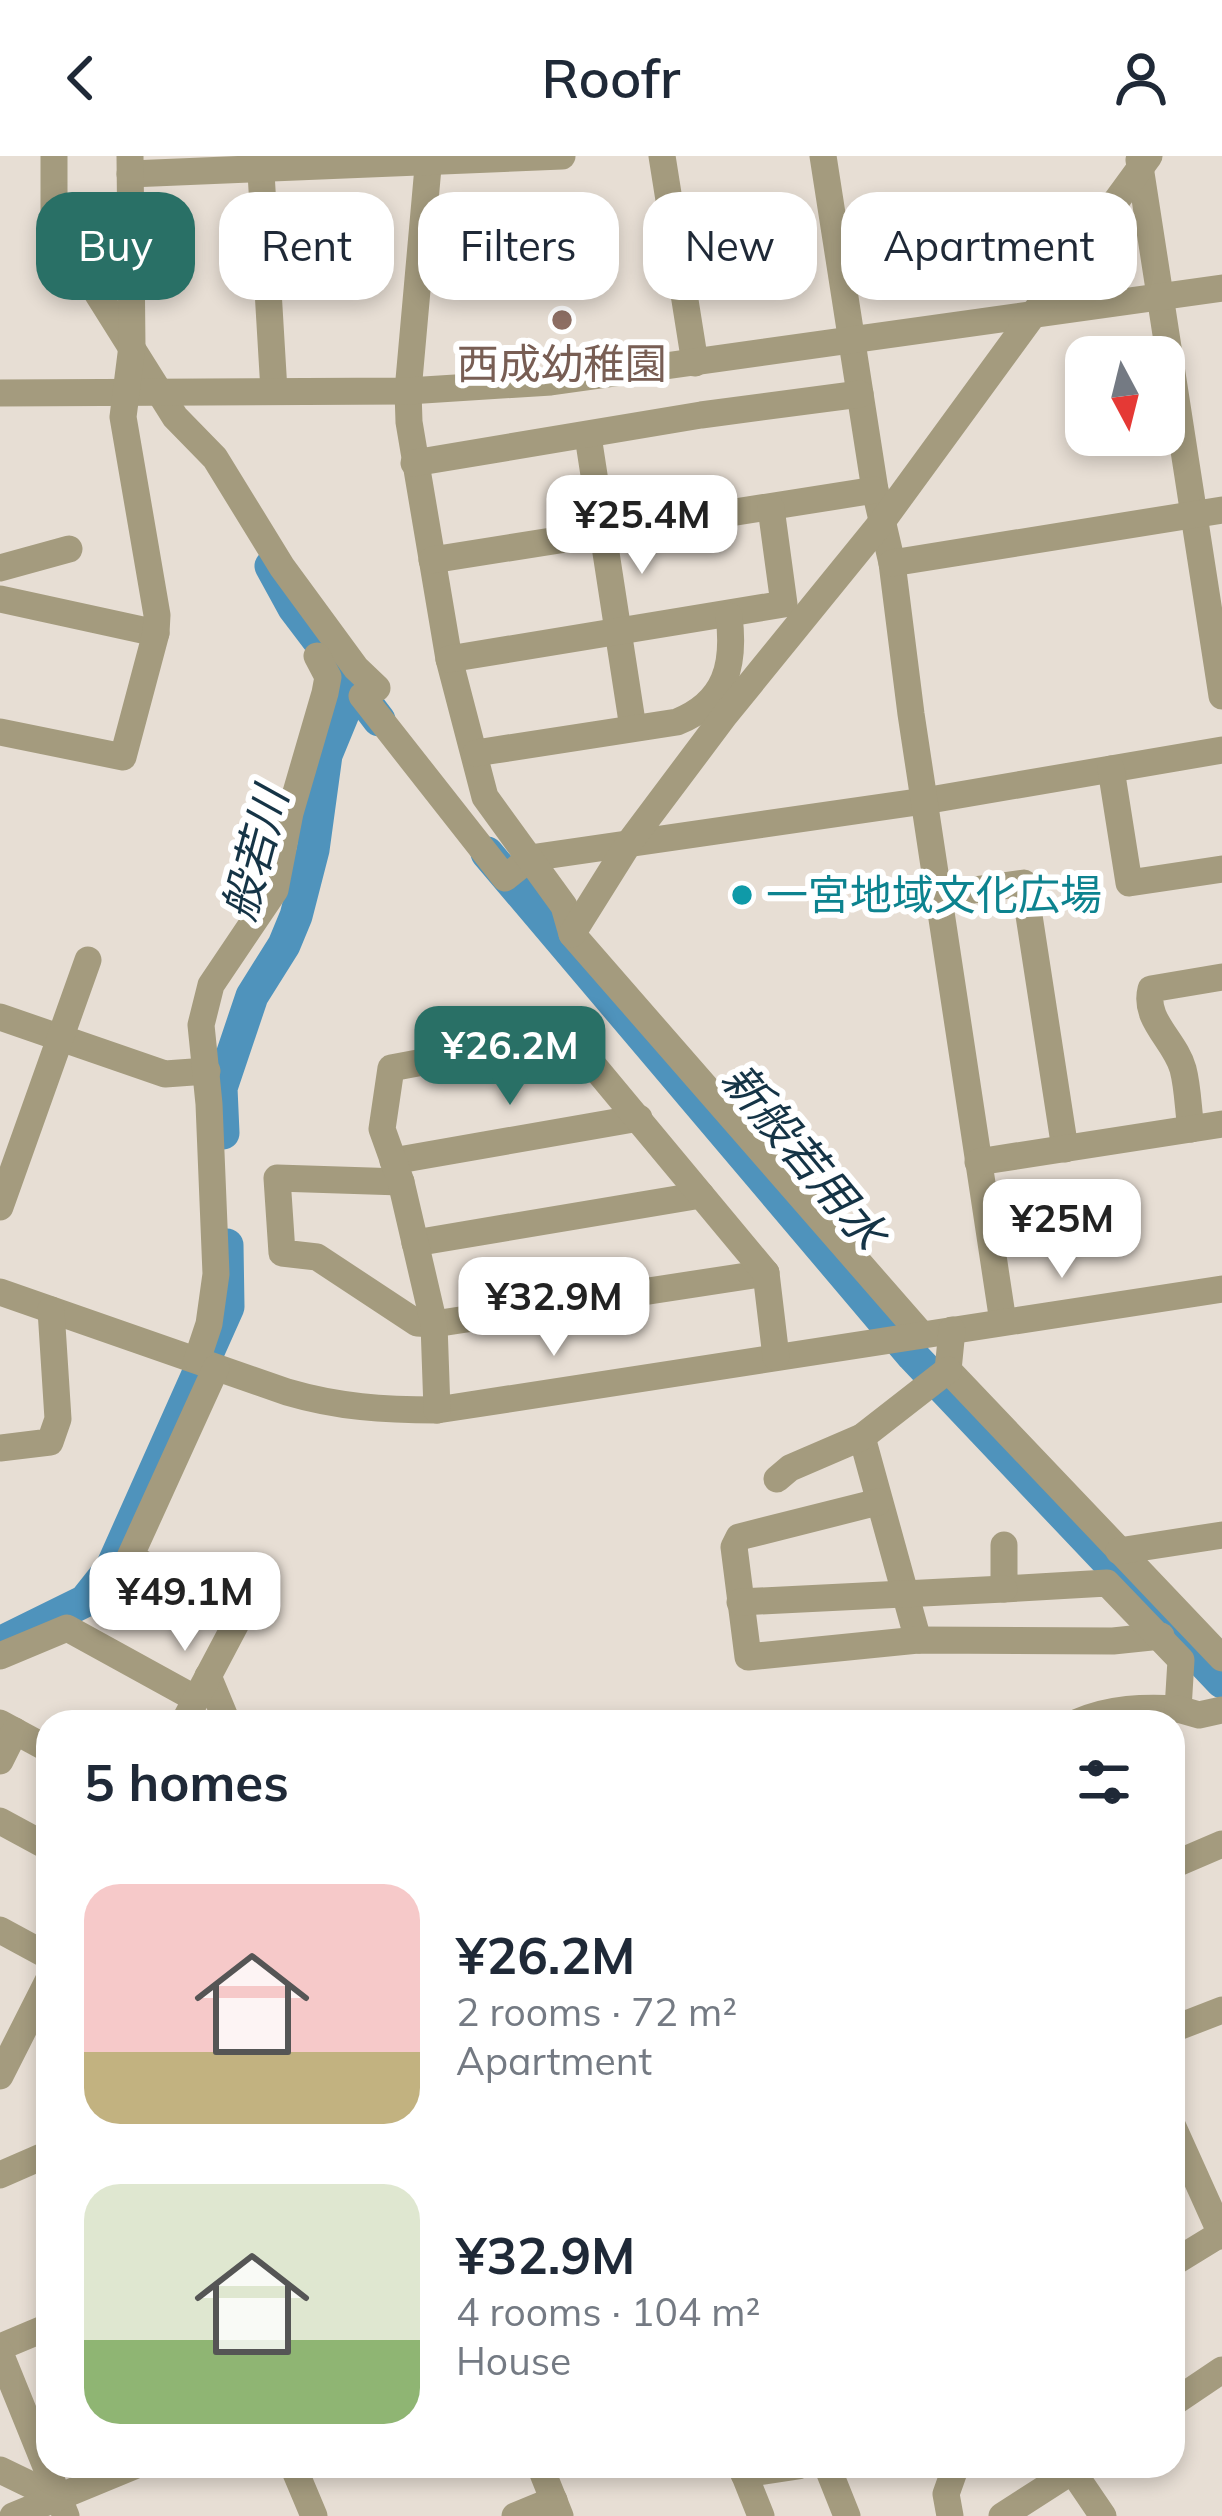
<!DOCTYPE html>
<meta charset="utf-8">
<style>
body{margin:0;font-family:Mulish,"Noto Sans JP",sans-serif;background:#f6f6f7;color:#1f2937;height:100vh;display:flex;flex-direction:column;font-size:45px;white-space:nowrap}
*{box-sizing:border-box;margin:0}
p{font-size:39px;color:#747a83}
.icon{flex:none;width:66px;height:66px;fill:none;stroke:currentColor;stroke-width:2;stroke-linecap:round;stroke-linejoin:round}
.map{position:relative;flex:1;overflow:hidden}
.side{position:absolute;left:36px;top:1554px;width:1149px;height:768px;display:flex;flex-direction:column;background:#fff;border-radius:36px;box-shadow:0 6px 18px #0003}
.side>*{flex:none}
.hud{position:absolute;left:36px;top:36px;width:1152px;height:108px;display:flex;gap:24px}
.needle{width:78px;rotate:173deg}
.fabs{position:absolute;left:1065px;top:180px;display:grid;gap:24px}
.fabs a{display:grid;place-items:center;width:120px;height:120px;border-radius:24px;background:#fff;box-shadow:0 6px 18px #0003;font-size:60px}
.price{position:absolute;translate:-50% -102px;padding:0 27px;border-radius:24px;background:#fff;color:#222;font-size:39px;line-height:78px;filter:drop-shadow(0 3px 6px #0008)}
.price::after{content:'';position:absolute;left:50%;top:72px;width:36px;height:27px;margin-left:-18px;background:inherit;clip-path:polygon(0 0,100% 0,50% 100%)}
.price.on{background:#297066;color:#fff}
ul{padding:0;list-style:none}
li{display:flex;align-items:center;gap:36px;height:300px;padding:0 48px}
li span{display:grid;place-items:center;flex:none;width:336px;height:240px;border-radius:36px;color:#555}
li>.icon{margin-inline-start:auto}
span .icon{width:144px;height:144px;fill:#fffc;stroke-width:1}
li b{font-size:51px}
h2{display:flex;justify-content:space-between;align-items:center;height:144px;padding:0 48px;font-size:51px}
.pill{padding:0 42px;border-radius:36px;background:#fff;box-shadow:0 6px 18px #0003;font-size:42px;line-height:108px}
.pill.on{background:#297066;color:#fff}
header{display:flex;justify-content:space-between;align-items:center;height:156px;padding:0 48px;background:#fff;font-size:54px;font-weight:600}
.map>svg:first-child{display:block}
.lines{fill:none;stroke-linecap:round;stroke-linejoin:round}
.river{stroke:#4f93bc;stroke-width:33}
.minor{stroke:#a49b7e;stroke-width:27}
.education-dot{fill:#8d6e63;stroke:#fff;stroke-width:4.5}
.culture-dot{fill:#0f9aa8;stroke:#fff;stroke-width:4.5}
.labels{text-anchor:middle;stroke-width:12;stroke-linejoin:round;paint-order:stroke}
.education-label{font-size:42px;fill:#785e54;stroke:#fff}
.culture-label{font-size:42px;fill:#0d838f;stroke:#fff;text-anchor:start}
.water-label{font-size:45px;font-style:italic;fill:#153446;stroke:#fff}
</style>
<header><svg class="icon" aria-label="back" viewBox="0 0 24 24"><path d="M15 5l-7 7 7 7"/></svg>Roofr<svg class="icon" aria-label="person" viewBox="0 0 24 24"><circle cx="12" cy="8" r="4"/><path d="M4 21q1-7 8-7t8 7"/></svg></header>
<div class="map">
<svg width="1222" height="2360" viewBox="0 0 1222 2360">
<rect width="100%" height="100%" fill="#e7ded4"/>
<g class="lines">
<g class="river">
<polyline points="271,410 294,452 379,564"/>
<polyline points="487,697 913,1200 1222,1526"/>
<polyline points="223,977 221,932 252,840 284,789 296,760 313,694 326,599 347,548 340,514"/>
<polyline points="0,1487 85,1445 112,1411 228,1151 227,1089"/>
</g>
<g class="minor">
<polyline points="54,0 54,54 79,108 175,261 215,302 282,411 356,512 377,532 362,540 505,722 530,702 924,645 1222,594"/>
<polyline points="260,0 274,235"/>
<polyline points="429,0 408,235 409,266 449,503 485,641 564,750 572,778 921,1178"/>
<polyline points="662,0 695,207"/>
<polyline points="823,0 875,334 892,407 911,558 1003,1166"/>
<polyline points="1139,4 1222,540"/>
<polyline points="130,18 562,0"/>
<polyline points="0,237 408,235 551,226 1222,132"/>
<polyline points="588,280 633,572"/>
<polyline points="414,307 701,259 860,238"/>
<polyline points="432,404 875,334"/>
<polyline points="892,407 1222,354"/>
<polyline points="0,412 69,393"/>
<polyline points="0,443 156,477"/>
<polyline points="449,503 784,448 771,352"/>
<polyline points="0,576 123,601 156,477 157,459 123,261 132,190 130,0"/>
<path d="M476 597 677 566C727 546 735 508 729 460"/>
<polyline points="1111,613 1129,727 1222,713"/>
<polyline points="938,739 1024,727 1065,993"/>
<polyline points="572,778 629,687 725,559 881,367 1149,0"/>
<polyline points="0,861 165,918 207,915"/>
<path d="M1191 973C1188 953 1188 932 1183 913 1175 884 1143 864 1151 833L1222 821"/>
<polyline points="393,1005 639,962"/>
<polyline points="978,1006 1222,968"/>
<polyline points="401,1026 277,1022 282,1097 317,1101 417,1167 434,1168 766,1117"/>
<polyline points="0,1051 88,804"/>
<polyline points="415,1087 701,1039"/>
<path d="M0 1136 287 1236C338 1251 384 1254 437 1254L1222 1133"/>
<polyline points="952,1174 948,1214 1222,1502"/>
<polyline points="197,1204 209,1168 216,1118 209,948 201,869 211,829 275,734 290,657 325,537 328,521 317,500"/>
<polyline points="437,1254 434,1168 401,1026 382,973 391,912 568,879 766,1117 776,1201"/>
<polyline points="862,1281 918,1484"/>
<polyline points="0,1292 50,1286 58,1263 51,1154"/>
<polyline points="777,1323 790,1312 862,1281 948,1214"/>
<polyline points="878,1346 739,1381 734,1391 748,1501 918,1484 1113,1485 1161,1480"/>
<path d="M1004 1389V1433L1107 1427 1181 1504 1178 1553C1143 1551 1111 1552 1078 1566"/>
<polyline points="1119,1395 1222,1379"/>
<polyline points="740,1446 1004,1433"/>
<polyline points="0,1500 67,1472 196,1543"/>
<polyline points="208,1520 227,1566"/>
<polyline points="1178,1553 1199,1559 1222,1554"/>
<polyline points="184,1566 241,1458 130,1401 216,1212"/>
<polyline points="0,1567 48,1593"/>
<polyline points="0,1605 15,1575"/>
<polyline points="0,1665 48,1691"/>
<polyline points="1173,1709 1222,1688"/>
<polyline points="0,1774 48,1800"/>
<polyline points="1173,1873 1222,1854"/>
<polyline points="0,1920 48,1825"/>
<polyline points="1173,1971 1222,2080"/>
<polyline points="0,2019 48,1998"/>
<polyline points="1173,2107 1222,2077"/>
<polyline points="0,2191 48,2171"/>
<polyline points="0,2197 66,2360"/>
<polyline points="1173,2247 1222,2214"/>
<polyline points="293,2310 314,2360"/>
<polyline points="540,2310 560,2360"/>
<polyline points="741,2310 761,2360"/>
<polyline points="827,2310 847,2360"/>
<polyline points="1069,2310 1103,2360"/>
<polyline points="0,2314 58,2342"/>
<polyline points="744,2318 798,2310"/>
<polyline points="13,2360 134,2310"/>
<polyline points="515,2360 554,2344"/>
<polyline points="950,2360 946,2338 956,2310"/>
<polyline points="1002,2360 1080,2310"/>
</g>
</g>
<circle class="education-dot" cx="562" cy="164" r="12"/>
<circle class="culture-dot" cx="742" cy="739" r="12"/>
<g class="labels">
<g class="education-label">
<text x="562" y="223">西成幼稚園</text>
</g>
<g class="culture-label">
<text x="766" y="754">一宮地域文化広場</text>
</g>
<g class="water-label">
<text transform="translate(255 698) rotate(-75)" y="16">般若川</text>
<text transform="translate(804 1000) rotate(50)" y="16">新般若用水</text>
</g>
</g>
</svg>
<div class="fabs">
<a><svg class="needle" viewBox="-14 -14 28 28"><path d="M0-13l5 13h-10z" fill="#e53935"/><path d="M0 13l5-13h-10z" fill="#747a83"/></svg></a>
</div>
<b class="price" style="left:642px;top:421px">¥25.4M</b>
<b class="price on" style="left:510px;top:952px">¥26.2M</b>
<b class="price" style="left:1062px;top:1125px">¥25M</b>
<b class="price" style="left:554px;top:1203px">¥32.9M</b>
<b class="price" style="left:185px;top:1498px">¥49.1M</b>
<div class="hud">
<a class="pill on">Buy</a>
<a class="pill">Rent</a>
<a class="pill">Filters</a>
<a class="pill">New</a>
<a class="pill">Apartment</a>
</div>
<section class="side">
<h2>5 homes<svg class="icon" aria-label="filters" viewBox="0 0 24 24"><path d="M4 7h16M4 17h16"/><circle cx="9" cy="7" r="2"/><circle cx="15" cy="17" r="2"/></svg></h2>
<ul>
<li><span style="background:linear-gradient(#f6c9c9 70%,#c2b280 0)"><svg class="icon" aria-label="home" viewBox="0 0 24 24"><path d="M3 11l9-7 9 7M6 9v11h12V9"/></svg></span><div><b>¥26.2M</b><p>2 rooms · 72 m²</p><p>Apartment</p></div></li>
<li><span style="background:linear-gradient(#dfe7d0 65%,#8fb573 0)"><svg class="icon" aria-label="home" viewBox="0 0 24 24"><path d="M3 11l9-7 9 7M6 9v11h12V9"/></svg></span><div><b>¥32.9M</b><p>4 rooms · 104 m²</p><p>House</p></div></li>
</ul>
</section>
</div>
